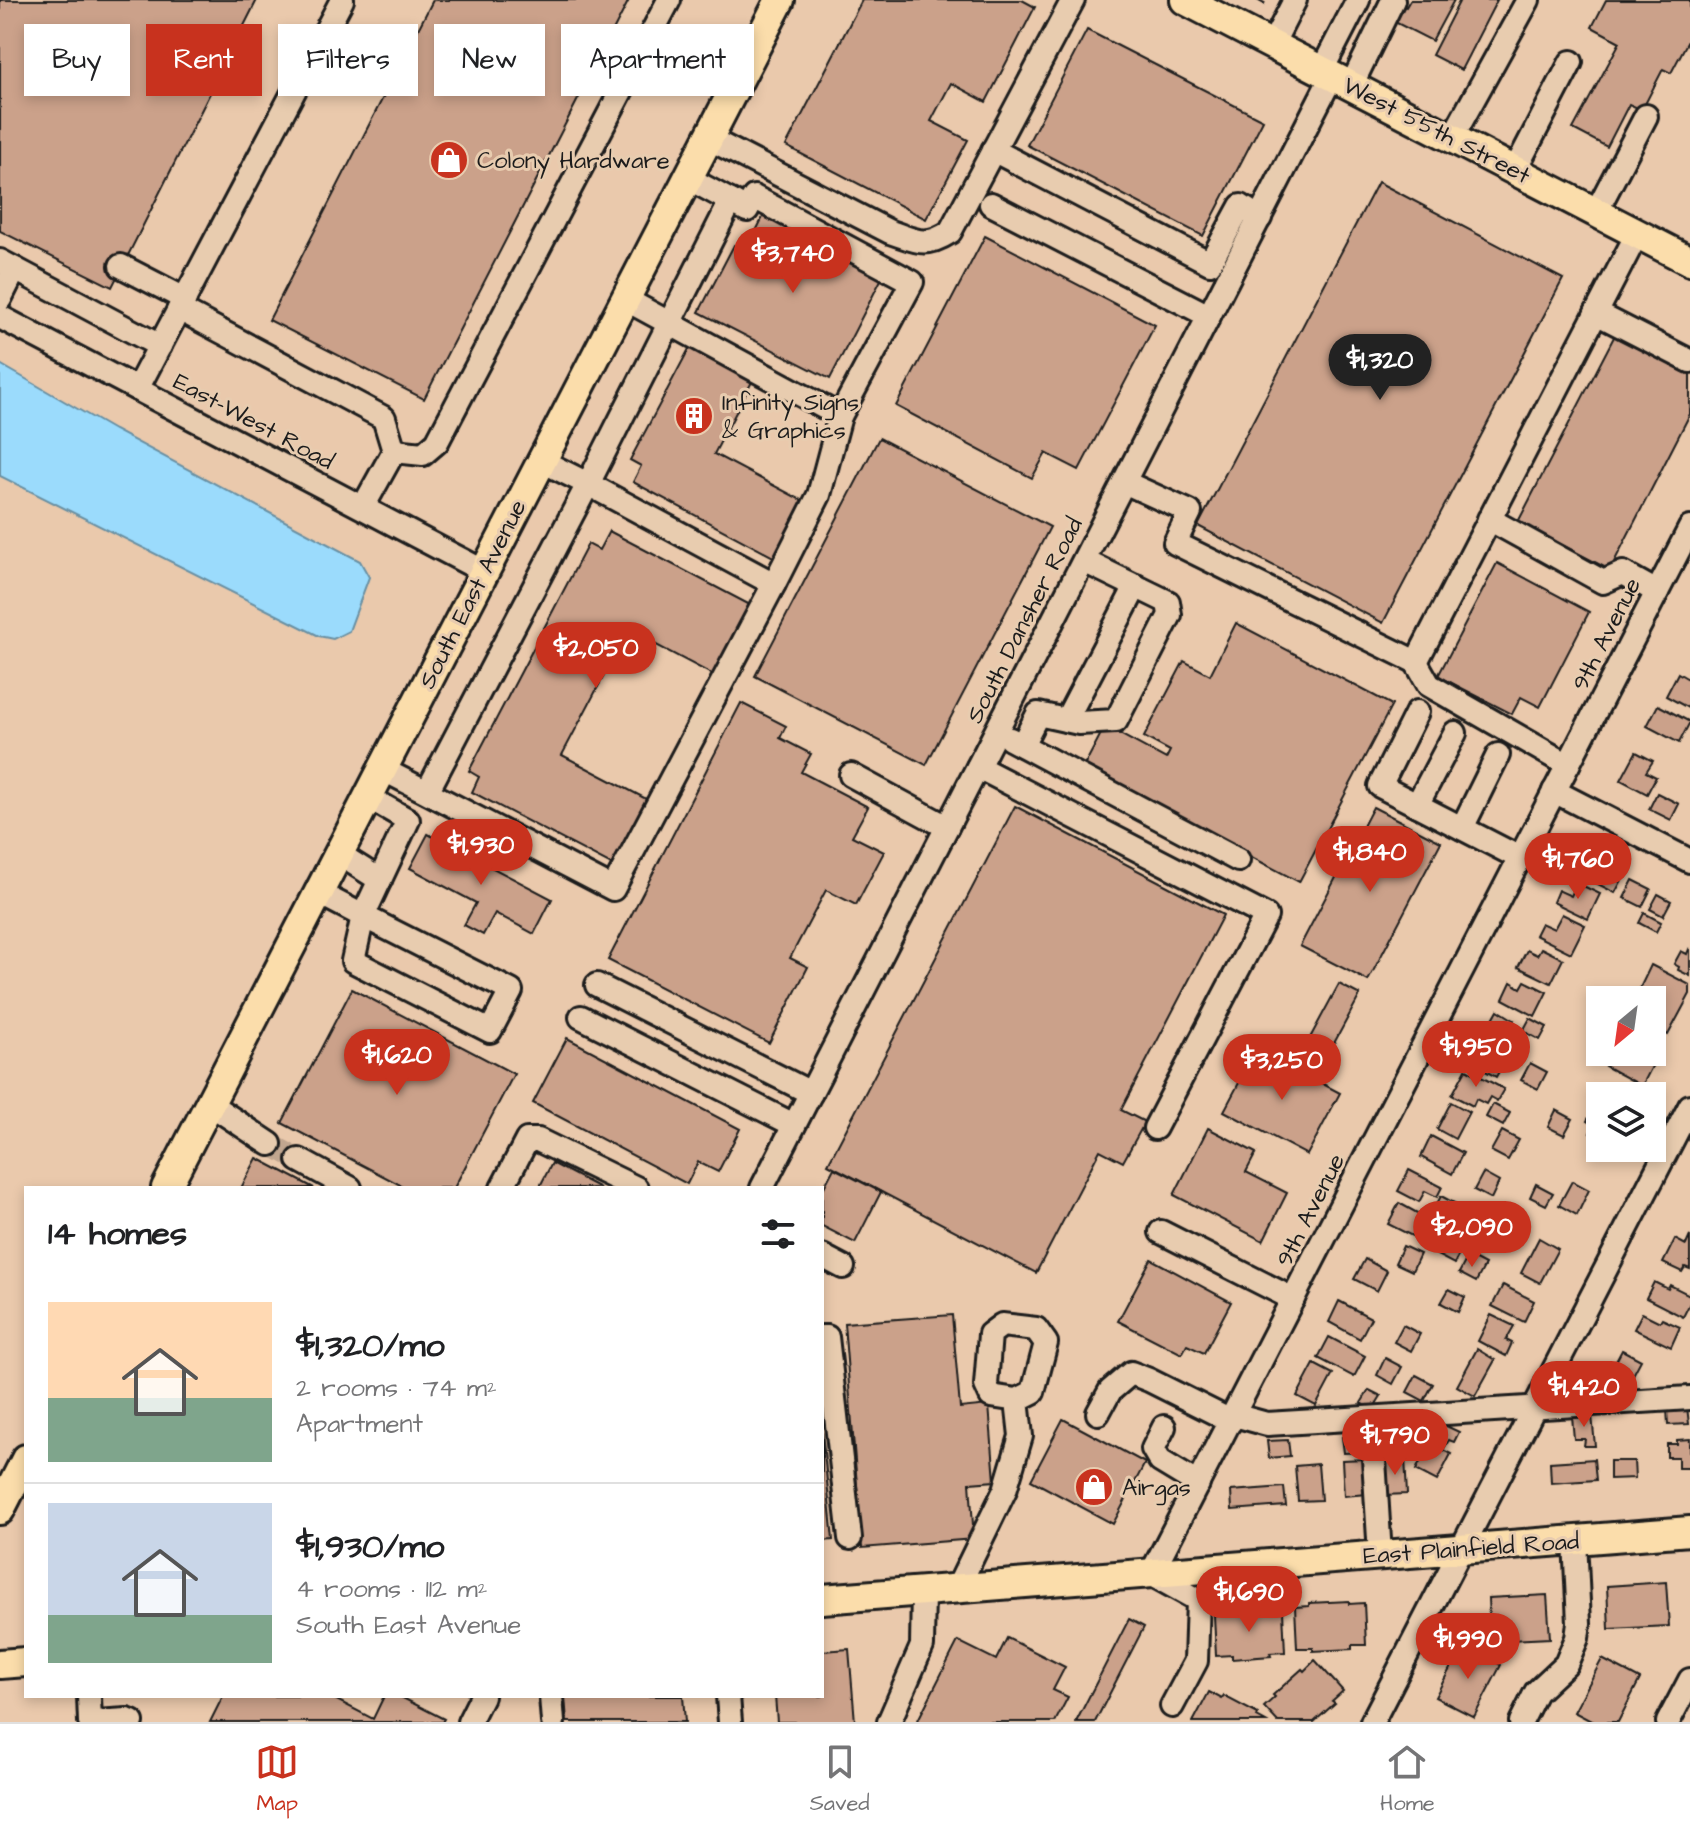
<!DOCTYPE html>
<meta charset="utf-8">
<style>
body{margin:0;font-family:"Architects Daughter",sans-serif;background:#f6f6f6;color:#202124;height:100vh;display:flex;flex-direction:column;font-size:30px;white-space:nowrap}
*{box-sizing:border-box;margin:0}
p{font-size:26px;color:#757577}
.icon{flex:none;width:44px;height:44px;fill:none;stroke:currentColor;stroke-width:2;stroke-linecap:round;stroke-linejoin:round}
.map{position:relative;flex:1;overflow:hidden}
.panel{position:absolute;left:24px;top:1186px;width:800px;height:512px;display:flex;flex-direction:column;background:#fff;border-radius:0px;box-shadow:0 4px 12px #0003}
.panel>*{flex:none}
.hud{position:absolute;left:24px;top:24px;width:800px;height:72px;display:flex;gap:16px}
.needle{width:52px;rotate:209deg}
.fabs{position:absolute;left:1586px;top:986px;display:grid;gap:16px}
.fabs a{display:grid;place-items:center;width:80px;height:80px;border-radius:0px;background:#fff;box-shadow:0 4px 12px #0003;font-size:40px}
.price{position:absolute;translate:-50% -68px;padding:0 18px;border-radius:28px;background:#c8321e;color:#fff;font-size:26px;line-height:52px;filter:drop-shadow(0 2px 4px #0008)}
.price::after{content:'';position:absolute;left:50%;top:48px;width:24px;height:18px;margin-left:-12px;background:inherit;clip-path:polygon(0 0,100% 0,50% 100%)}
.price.current{background:#222;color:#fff}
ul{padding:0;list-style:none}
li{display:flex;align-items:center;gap:24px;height:200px;padding:0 24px}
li+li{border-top:2px solid #e0e0e0}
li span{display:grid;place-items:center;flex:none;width:224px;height:160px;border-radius:0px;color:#555}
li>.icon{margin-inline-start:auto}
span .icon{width:96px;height:96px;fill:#fffc;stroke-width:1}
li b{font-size:34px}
h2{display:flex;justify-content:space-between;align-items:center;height:96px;padding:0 24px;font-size:34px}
.pill{padding:0 28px;border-radius:0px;background:#fff;box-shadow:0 4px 12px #0003;font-size:28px;line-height:72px}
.pill.current{background:#c8321e;color:#fff}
.tabs{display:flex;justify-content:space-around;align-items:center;height:112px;border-top:2px solid #e0e0e0;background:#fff;font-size:22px;color:#757577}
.tabs a{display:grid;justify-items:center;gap:4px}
.tabs .current{color:#c8321e}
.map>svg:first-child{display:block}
.water{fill:#9bdbfc;stroke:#688fa2;stroke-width:2}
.building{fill:#cba18a;stroke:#1c1c1c;stroke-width:2}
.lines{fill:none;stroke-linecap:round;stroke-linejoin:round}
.minor-tunnel{stroke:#c1a68f;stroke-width:22;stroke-dasharray:22 11;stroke-linecap:butt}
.minor-casing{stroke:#1c1c1c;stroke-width:28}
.major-casing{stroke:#1c1c1c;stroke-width:34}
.path{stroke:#1c1c1c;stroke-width:3;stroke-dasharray:8 6;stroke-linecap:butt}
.minor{stroke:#e8ccaf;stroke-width:22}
.major{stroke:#fbddab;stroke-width:28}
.labels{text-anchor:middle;stroke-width:6;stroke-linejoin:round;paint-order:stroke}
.street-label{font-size:24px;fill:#1c1c1c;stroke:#e8ccaf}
.poi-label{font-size:24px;fill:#1c1c1c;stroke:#e8ccaf;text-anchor:start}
</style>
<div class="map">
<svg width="1690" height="1722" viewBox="0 0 1690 1722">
<rect width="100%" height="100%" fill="#eac9ac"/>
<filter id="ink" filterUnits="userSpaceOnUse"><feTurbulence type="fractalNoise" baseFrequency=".0125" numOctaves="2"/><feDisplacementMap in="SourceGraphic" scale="16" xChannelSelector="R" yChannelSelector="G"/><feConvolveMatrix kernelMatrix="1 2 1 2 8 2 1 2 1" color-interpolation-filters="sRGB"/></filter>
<g filter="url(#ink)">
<polygon class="water" points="0,364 114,430 360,561 369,577 349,631 333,639 319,636 0,476"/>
<g class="building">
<polygon points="0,0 257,0 112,287 0,231"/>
<polygon points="433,0 629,0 424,399 269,320"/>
<polygon points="862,0 1022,0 1035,7 986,102 951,83 931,121 968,140 926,219 786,146"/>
<polygon points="1410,0 1454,0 1432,41 1387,18 1396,2 1406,7"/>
<polygon points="1460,0 1497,0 1461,70 1432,55"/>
<polygon points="1606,0 1690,0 1690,37 1671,73 1663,69 1642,110 1629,104 1607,147 1573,129 1620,42 1592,27"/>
<polygon points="1087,30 1263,120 1203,236 1027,145"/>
<polygon points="1378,182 1563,279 1383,623 1198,526"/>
<polygon points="765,213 884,274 830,379 699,312 734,245 746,251"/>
<polygon points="985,236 1155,325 1079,470 1046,453 1032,478 896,406"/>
<polygon points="1617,331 1690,369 1690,414 1610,570 1518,522"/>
<polygon points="691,345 754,378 714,454 807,503 777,559 633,482 641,466 630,460"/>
<polygon points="879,438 1050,527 926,765 755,676"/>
<polygon points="609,531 754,607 717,677 628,630 562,755 652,802 617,868 472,792 479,777 469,771 588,544 599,550"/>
<polygon points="1497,563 1589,612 1540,707 1521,697 1512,714 1438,676"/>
<polygon points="1236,623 1392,705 1299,882 1083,768 1105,726 1166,759 1170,751 1144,737 1184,661 1210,675"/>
<polygon points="1678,673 1690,680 1690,709 1666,696"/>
<polygon points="741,703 786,726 780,738 811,754 801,772 868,807 852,836 884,852 856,905 826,890 790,958 808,967 769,1043 608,960"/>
<polygon points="1658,705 1690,722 1679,743 1647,726"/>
<polygon points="1636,752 1653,761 1646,772 1656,777 1647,794 1621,780"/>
<polygon points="1657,793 1679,804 1671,820 1649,809"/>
<polygon points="1015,806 1223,915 1121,1110 1145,1122 1123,1162 1100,1150 1036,1273 828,1164"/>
<polygon points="1373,807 1441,842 1368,981 1300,946"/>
<polygon points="428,834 552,899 534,934 495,913 483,935 464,925 476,903 410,868"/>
<polygon points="1581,847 1618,867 1613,876 1622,880 1615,893 1569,869"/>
<polygon points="1633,880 1651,889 1642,907 1624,898"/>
<polygon points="1577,883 1600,894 1588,919 1553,902 1558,890 1571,896"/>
<polygon points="1658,894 1671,901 1663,916 1650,909"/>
<polygon points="1644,913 1661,922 1656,932 1639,923"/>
<polygon points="1562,914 1585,925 1571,953 1535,935 1541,923 1554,929"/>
<polygon points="1541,948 1563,959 1551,983 1518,967 1527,950 1537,955"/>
<polygon points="1689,949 1690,950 1690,976 1678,970 1679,967 1674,964 1681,951 1687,954"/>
<polygon points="1651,965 1690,985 1690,994 1668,1035 1652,1027 1652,1014 1658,1002 1638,992"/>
<polygon points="1525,981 1547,992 1535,1016 1503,999 1511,982 1521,988"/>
<polygon points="1339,984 1360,995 1325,1060 1304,1049"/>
<polygon points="352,989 514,1074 454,1188 406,1188 282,1123"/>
<polygon points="1498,1010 1514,1020 1502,1042 1485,1033"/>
<polygon points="1530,1018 1547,1027 1540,1040 1523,1031"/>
<polygon points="567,1038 740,1129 718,1172 698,1162 687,1184 533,1103"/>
<polygon points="1477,1041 1507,1057 1496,1077 1467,1061"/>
<polygon points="1257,1049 1340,1093 1307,1155 1224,1111"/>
<polygon points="1618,1052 1647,1052 1657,1057 1642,1086 1605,1066 1612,1053 1617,1055"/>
<polygon points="1530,1063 1547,1072 1538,1089 1521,1080"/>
<polygon points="1466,1069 1504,1089 1497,1101 1490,1097 1486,1104 1476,1099 1473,1106 1452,1095"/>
<polygon points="1451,1102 1469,1112 1455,1139 1437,1129"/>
<polygon points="1493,1104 1510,1113 1503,1126 1486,1117"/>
<polygon points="1593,1109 1600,1113 1600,1139 1590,1133 1594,1125 1587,1121"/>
<polygon points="1556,1110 1573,1119 1564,1135 1548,1127"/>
<polygon points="1208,1128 1256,1153 1246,1172 1287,1193 1263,1241 1174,1195"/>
<polygon points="1502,1131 1519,1140 1508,1160 1491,1151"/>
<polygon points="1431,1136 1463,1153 1452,1174 1421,1157"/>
<polygon points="257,1158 314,1188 241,1188"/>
<polygon points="552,1163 600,1188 539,1188"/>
<polygon points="834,1168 881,1192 855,1243 822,1226 822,1191"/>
<polygon points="1409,1170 1442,1187 1437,1197 1425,1191 1419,1202 1398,1191"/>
<polygon points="1483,1173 1499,1182 1491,1199 1474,1190"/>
<polygon points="1572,1181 1589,1190 1577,1215 1559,1205"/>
<polygon points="1536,1184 1553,1193 1546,1205 1530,1197"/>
<polygon points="1441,1196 1458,1205 1449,1222 1432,1213"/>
<polygon points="1399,1203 1430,1220 1420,1240 1388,1224"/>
<polygon points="1690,1236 1690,1269 1685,1267 1682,1272 1663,1263 1675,1239 1686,1245"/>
<polygon points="1446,1238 1463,1247 1454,1264 1437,1255"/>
<polygon points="1539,1238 1558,1249 1540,1283 1521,1273"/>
<polygon points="1403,1246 1420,1254 1412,1271 1395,1263"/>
<polygon points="1468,1256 1485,1265 1476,1282 1459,1273"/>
<polygon points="1151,1259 1231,1302 1204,1353 1187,1345 1182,1354 1118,1321"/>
<polygon points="1365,1259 1387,1271 1377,1291 1354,1279"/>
<polygon points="1654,1282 1668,1289 1670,1285 1690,1295 1690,1303 1683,1317 1646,1298"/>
<polygon points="1503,1285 1534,1301 1524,1322 1492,1306"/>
<polygon points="1449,1289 1465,1297 1458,1312 1441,1303"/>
<polygon points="1339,1301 1371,1318 1360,1339 1329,1322"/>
<polygon points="1642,1313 1660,1322 1662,1319 1680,1327 1671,1347 1634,1329"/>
<polygon points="952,1315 960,1408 989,1405 995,1481 970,1483 974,1539 862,1548 844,1323"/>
<polygon points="1491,1315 1514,1326 1506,1340 1512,1343 1506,1356 1478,1341"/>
<polygon points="1403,1325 1420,1334 1411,1351 1394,1342"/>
<polygon points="1329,1337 1365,1356 1354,1377 1318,1358"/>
<polygon points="1477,1349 1495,1360 1475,1396 1457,1386"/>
<polygon points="1622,1350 1641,1360 1624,1392 1605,1382"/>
<polygon points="1385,1358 1402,1367 1393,1384 1377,1375"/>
<polygon points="1314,1364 1333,1374 1316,1406 1297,1396"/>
<polygon points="1416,1375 1433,1384 1424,1401 1407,1392"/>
<polygon points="1369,1390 1381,1396 1373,1409 1361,1403"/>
<polygon points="1687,1407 1689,1424 1668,1425 1667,1409"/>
<polygon points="1592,1415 1595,1446 1584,1446 1585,1439 1574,1439 1572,1416"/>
<polygon points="1063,1419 1145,1463 1113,1524 1031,1480"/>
<polygon points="1444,1425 1459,1432 1454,1442 1449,1440 1443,1450 1451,1454 1437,1481 1416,1470 1430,1442 1434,1445"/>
<polygon points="1393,1431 1394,1448 1374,1449 1372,1433"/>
<polygon points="822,1432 833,1540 822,1541"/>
<polygon points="1363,1435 1364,1452 1344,1453 1342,1437"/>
<polygon points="1690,1439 1690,1468 1678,1468 1678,1457 1667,1457 1667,1444 1677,1444 1677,1440"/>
<polygon points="1288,1440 1290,1456 1269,1458 1267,1441"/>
<polygon points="1405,1458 1407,1494 1384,1495 1382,1460"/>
<polygon points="1365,1459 1367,1494 1344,1496 1342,1460"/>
<polygon points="1594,1459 1596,1480 1551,1483 1550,1462"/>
<polygon points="1610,1461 1634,1461 1635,1478 1610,1479"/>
<polygon points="1318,1464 1321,1500 1298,1501 1295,1466"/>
<polygon points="1284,1487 1286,1506 1232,1510 1231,1491"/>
<polygon points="1666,1582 1669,1626 1609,1629 1607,1586"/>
<polygon points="1547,1595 1550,1638 1490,1641 1488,1598"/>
<polygon points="1349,1601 1349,1604 1364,1603 1366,1645 1352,1645 1352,1649 1313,1651 1313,1648 1297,1648 1295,1607 1309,1606 1309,1603"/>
<polygon points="1268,1609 1268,1612 1283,1611 1285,1652 1270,1653 1271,1656 1232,1659 1232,1655 1216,1656 1214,1615 1228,1614 1228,1611"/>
<polygon points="1129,1619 1144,1627 1095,1722 1076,1722"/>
<polygon points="1007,1638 1065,1667 1053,1690 1068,1697 1055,1722 917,1722 958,1641 996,1660"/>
<polygon points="1463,1644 1501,1665 1474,1717 1435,1697"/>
<polygon points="849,1649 855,1722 777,1722 775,1696 822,1696 822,1651"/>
<polygon points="1602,1659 1640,1679 1618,1722 1593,1722 1574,1712"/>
<polygon points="1315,1660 1343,1691 1332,1701 1335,1703 1314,1722 1278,1722 1264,1707 1275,1697 1273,1695 1302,1669 1304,1671"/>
<polygon points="1209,1692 1222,1699 1224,1696 1258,1714 1257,1717 1266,1722 1193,1722"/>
<polygon points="223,1696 329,1696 373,1719 384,1696 399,1696 444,1719 442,1722 210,1722"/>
<polygon points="565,1696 683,1696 685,1722 567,1722"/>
</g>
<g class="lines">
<polyline class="minor-tunnel" points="270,1144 299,1160"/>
<g class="minor-casing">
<g id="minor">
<polyline points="1272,45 1295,0"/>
<polyline points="1322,70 1358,0"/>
<polyline points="1351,86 1393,0"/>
<path d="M708 138 890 232C917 241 925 248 950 232L1073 0"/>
<polyline points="1452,138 1528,0"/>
<polyline points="993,150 1210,263 1241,206 1260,218"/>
<polyline points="1515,170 1571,62"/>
<polyline points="688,178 747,210 754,197 912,282 840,416 819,495 774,584"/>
<polyline points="991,204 1209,316"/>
<polyline points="1596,212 1646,116"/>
<polyline points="0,261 160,346"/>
<polyline points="121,266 185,299"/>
<polyline points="0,299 15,269"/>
<polyline points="625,299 840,416"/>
<polyline points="179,309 384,418 394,451"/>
<polyline points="1596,313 1690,361"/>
<polyline points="0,317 483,571"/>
<polyline points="137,389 342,0"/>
<polyline points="542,461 588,484 731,201"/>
<polyline points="1124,482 1190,512 1175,543 1416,662 1637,234"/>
<polyline points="363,507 394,451 423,454 437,442 669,0"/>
<polyline points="1489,519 1603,582 1623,573 1657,592"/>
<polyline points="1416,662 1429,685 1568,765"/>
<polyline points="1417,712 1380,786 1520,858"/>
<polyline points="1066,720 1136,586"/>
<polyline points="1010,739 1238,860"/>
<polyline points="1022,745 1038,714 1079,723 1116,721 1170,615 1168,602 1084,561"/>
<polyline points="978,767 1266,916 1155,1128"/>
<polyline points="382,769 427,792 588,484 774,584 613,889 427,792"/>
<polyline points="851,775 947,827"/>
<polyline points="1554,791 1690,861"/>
<polyline points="1417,805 1455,733"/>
<polyline points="1462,828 1498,755"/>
<polyline points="339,854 380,880"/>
<polyline points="319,893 363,916 408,820 368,797"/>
<polygon points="363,916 511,991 490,1031 353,961"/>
<polyline points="597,985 811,1093"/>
<polyline points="581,1017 794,1125"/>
<polyline points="210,1104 270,1144"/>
<polyline points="299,1160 350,1188"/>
<polyline points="502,1188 527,1140 538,1140 636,1188"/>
<polyline points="762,1188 1332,76"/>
<polyline points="1161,1232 1293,1299"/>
<polyline points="822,1256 843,1267"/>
<polygon points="1002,1325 1036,1329 1046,1343 1033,1392 1017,1400 991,1396 986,1385 990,1334"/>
<polyline points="822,1337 827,1337 850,1538"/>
<polyline points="1098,1413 1110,1391 1131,1373 1149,1380 1231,1421"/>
<polyline points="1234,1415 1267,1424 1690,1398"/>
<polyline points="1164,1427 1153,1449 1160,1461 1198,1484"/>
<polyline points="1374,1459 1380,1555"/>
<polyline points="957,1589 1005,1490 1021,1436 1017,1400"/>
<polyline points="89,1696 90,1722"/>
<polyline points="551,1696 553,1722"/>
<polyline points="728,1696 730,1722"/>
<polyline points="1172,1706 1196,1661 1198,1600 1151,1574 1690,528"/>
<polyline points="95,1722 127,1720 132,1722"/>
<polyline points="469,1722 482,1696"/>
<polyline points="889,1722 922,1646 923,1591"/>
<polyline points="1372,1722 1690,1106"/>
<polyline points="1521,1722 1536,1692 1566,1664 1577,1638 1579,1623 1575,1540"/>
<polyline points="1668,1722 1690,1680"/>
</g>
</g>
<g class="major-casing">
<g id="major">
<polyline points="1185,0 1690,261"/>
<polyline points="166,1188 780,0"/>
<polyline points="0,1510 26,1459"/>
<polyline points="822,1599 1690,1531"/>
<polyline points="0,1664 26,1662"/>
</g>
</g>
<polyline class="path" points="1258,0 1269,6"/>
<use href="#minor" class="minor"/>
<use href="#major" class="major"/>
</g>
</g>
<defs>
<g id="shop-disc" transform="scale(2)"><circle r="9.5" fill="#c8321e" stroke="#e8ccaf"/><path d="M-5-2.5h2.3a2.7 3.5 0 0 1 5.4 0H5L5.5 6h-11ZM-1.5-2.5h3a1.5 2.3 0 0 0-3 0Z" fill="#fff"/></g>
<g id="building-disc" transform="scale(2)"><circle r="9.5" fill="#c8321e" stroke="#e8ccaf"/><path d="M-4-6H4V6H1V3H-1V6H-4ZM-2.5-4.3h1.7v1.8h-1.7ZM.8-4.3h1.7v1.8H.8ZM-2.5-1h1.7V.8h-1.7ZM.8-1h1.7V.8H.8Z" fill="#fff"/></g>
</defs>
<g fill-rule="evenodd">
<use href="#shop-disc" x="449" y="160"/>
<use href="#building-disc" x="694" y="416"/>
<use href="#shop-disc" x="1094" y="1487"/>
</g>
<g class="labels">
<g class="street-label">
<text transform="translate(1437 130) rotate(27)" y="8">West 55th Street</text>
<text transform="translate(254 421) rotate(28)" y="8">East-West Road</text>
<text transform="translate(472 594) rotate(-63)" y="8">South East Avenue</text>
<text transform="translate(1024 620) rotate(-63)" y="8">South Dansher Road</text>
<text transform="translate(1606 634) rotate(-63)" y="8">9th Avenue</text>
<text transform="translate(1310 1210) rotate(-63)" y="8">9th Avenue</text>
<text transform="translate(1471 1548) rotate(-4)" y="8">East Plainfield Road</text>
</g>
<g class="poi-label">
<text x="477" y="168">Colony Hardware</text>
<text x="722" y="410">Infinity Signs<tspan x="722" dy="28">&amp; Graphics</tspan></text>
<text x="1122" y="1495">Airgas</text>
</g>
</g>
</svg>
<div class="fabs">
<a><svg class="needle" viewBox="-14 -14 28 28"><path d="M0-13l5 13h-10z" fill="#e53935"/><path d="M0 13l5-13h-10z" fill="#757577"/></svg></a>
<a><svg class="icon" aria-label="layers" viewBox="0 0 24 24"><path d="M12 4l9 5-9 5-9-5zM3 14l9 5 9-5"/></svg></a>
</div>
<b class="price" style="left:793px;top:295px">$3,740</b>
<b class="price current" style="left:1380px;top:402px">$1,320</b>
<b class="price" style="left:596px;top:690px">$2,050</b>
<b class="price" style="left:481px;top:887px">$1,930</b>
<b class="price" style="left:1370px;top:894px">$1,840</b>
<b class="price" style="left:1578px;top:901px">$1,760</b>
<b class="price" style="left:1476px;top:1089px">$1,950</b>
<b class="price" style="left:397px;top:1097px">$1,620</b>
<b class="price" style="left:1282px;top:1102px">$3,250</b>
<b class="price" style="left:1472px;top:1269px">$2,090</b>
<b class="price" style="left:1584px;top:1429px">$1,420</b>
<b class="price" style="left:1395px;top:1477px">$1,790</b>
<b class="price" style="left:1249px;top:1634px">$1,690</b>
<b class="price" style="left:1468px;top:1681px">$1,990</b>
<div class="hud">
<a class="pill">Buy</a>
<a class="pill current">Rent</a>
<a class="pill">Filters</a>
<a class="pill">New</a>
<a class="pill">Apartment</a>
</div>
<section class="panel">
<h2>14 homes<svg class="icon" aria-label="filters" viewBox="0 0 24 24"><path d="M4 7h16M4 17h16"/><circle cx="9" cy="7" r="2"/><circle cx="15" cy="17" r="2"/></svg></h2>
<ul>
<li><span style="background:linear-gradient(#ffd9b3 60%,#7fa58c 0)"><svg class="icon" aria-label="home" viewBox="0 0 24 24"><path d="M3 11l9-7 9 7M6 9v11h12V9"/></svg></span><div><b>$1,320/mo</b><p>2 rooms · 74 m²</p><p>Apartment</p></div></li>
<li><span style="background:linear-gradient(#c9d6e8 70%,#7fa58c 0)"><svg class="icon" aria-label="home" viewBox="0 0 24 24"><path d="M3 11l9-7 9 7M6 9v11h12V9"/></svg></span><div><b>$1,930/mo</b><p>4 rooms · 112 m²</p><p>South East Avenue</p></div></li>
</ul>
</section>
</div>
<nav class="tabs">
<a class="current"><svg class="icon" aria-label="map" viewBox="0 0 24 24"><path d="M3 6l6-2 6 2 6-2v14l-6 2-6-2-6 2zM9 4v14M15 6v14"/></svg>Map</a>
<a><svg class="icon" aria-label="saved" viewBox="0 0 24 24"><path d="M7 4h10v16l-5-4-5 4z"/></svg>Saved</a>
<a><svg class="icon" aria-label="home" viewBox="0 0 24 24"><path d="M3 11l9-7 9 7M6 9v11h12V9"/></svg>Home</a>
</nav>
